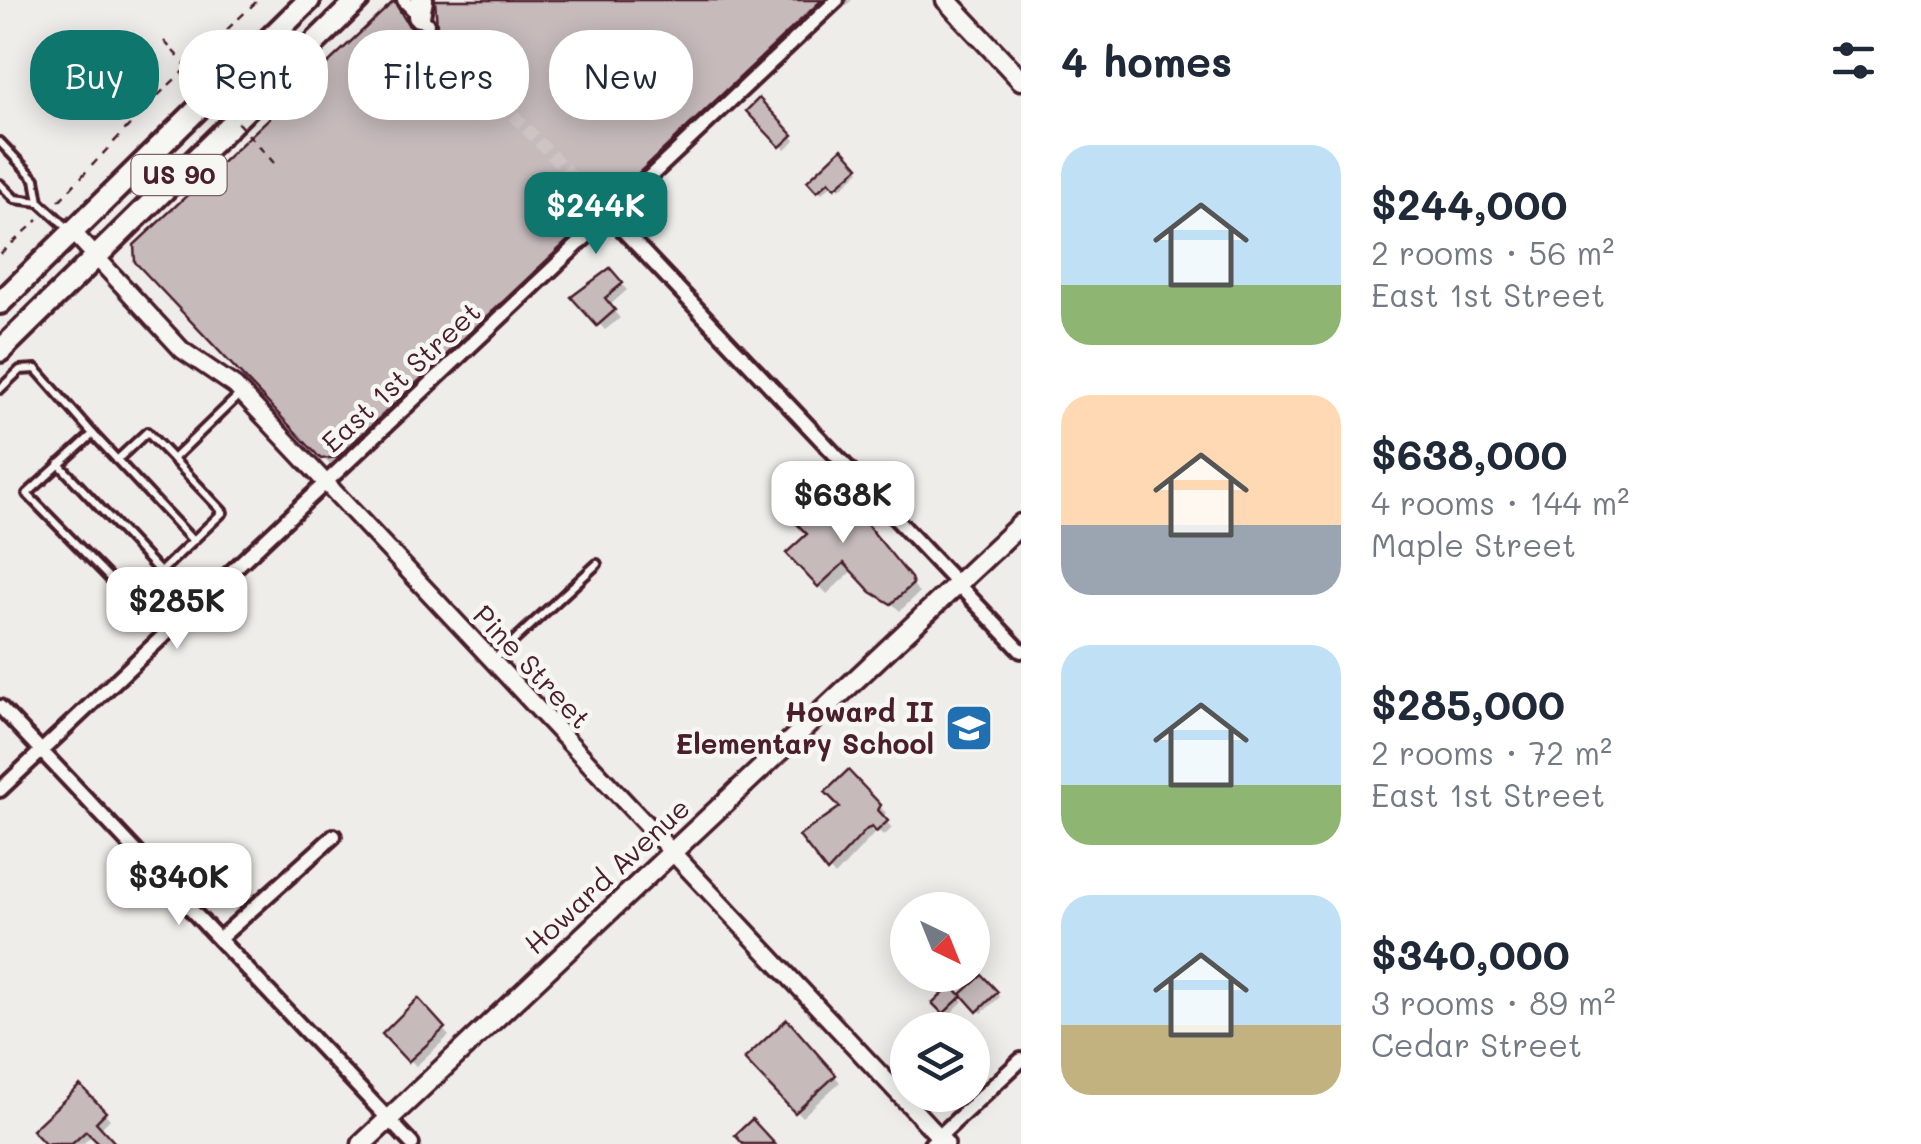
<!DOCTYPE html>
<meta charset="utf-8">
<style>
body{margin:0;font-family:Mali,sans-serif;background:#f2f2f3;color:#1f2937;height:100vh;display:flex;flex-direction:column;font-size:38px;white-space:nowrap}
*{box-sizing:border-box;margin:0}
p{font-size:32px;color:#747a83}
.icon{flex:none;width:55px;height:55px;fill:none;stroke:currentColor;stroke-width:2;stroke-linecap:round;stroke-linejoin:round}
.map{position:relative;flex:1;overflow:hidden}
.side{display:flex;flex-direction:column;background:#fff;width:900px}
.side>*{flex:none}
.top-card{position:absolute;left:30px;top:30px;width:840px;height:90px;display:flex;gap:20px}
.needle{width:65px;rotate:137deg}
.controls{position:absolute;left:890px;top:892px;display:grid;gap:20px}
.controls a{display:grid;place-items:center;width:100px;height:100px;border-radius:50%;background:#fff;box-shadow:0 5px 25px #0003;font-size:50px}
.price{position:absolute;translate:-50% -85px;padding:0 22px;border-radius:20px;background:#fff;color:#222;font-size:32px;line-height:65px;filter:drop-shadow(0 2px 5px #0008)}
.price::after{content:'';position:absolute;left:50%;top:60px;width:30px;height:22px;margin-left:-15px;background:inherit;clip-path:polygon(0 0,100% 0,50% 100%)}
.price.current{background:#0f766e;color:#fff}
ul{padding:0;list-style:none}
li{display:flex;align-items:center;gap:30px;height:250px;padding:0 40px}
li span{display:grid;place-items:center;flex:none;width:280px;height:200px;border-radius:30px;color:#555}
li>.icon{margin-inline-start:auto}
span .icon{width:120px;height:120px;fill:#fffc;stroke-width:1}
li b{font-size:42px}
h2{display:flex;justify-content:space-between;align-items:center;height:120px;padding:0 40px;font-size:42px}
.chip{padding:0 35px;border-radius:40px;background:#fff;box-shadow:0 5px 25px #0003;font-size:35px;line-height:90px}
.chip.current{background:#0f766e;color:#fff}
main{display:flex;flex:1;min-height:0}
.map>svg:first-child{display:block}
.shadow{fill:#0003}
.building{fill:#c6babb;stroke:#4a1f2b;stroke-width:2.5}
.lines{fill:none;stroke-linecap:round;stroke-linejoin:round}
.minor-tunnel{stroke:#cec4c4;stroke-width:12;stroke-dasharray:12 6;stroke-linecap:butt}
.service-casing{stroke:#4a1f2b;stroke-width:14}
.minor-casing{stroke:#4a1f2b;stroke-width:20}
.tertiary-casing{stroke:#4a1f2b;stroke-width:22}
.secondary-casing{stroke:#4a1f2b;stroke-width:25}
.primary-casing{stroke:#4a1f2b;stroke-width:28}
.path{stroke:#4a1f2b;stroke-width:2.5;stroke-dasharray:8 8;stroke-linecap:butt}
.service{stroke:#f6f6f2;stroke-width:6}
.minor{stroke:#f6f6f2;stroke-width:12}
.tertiary{stroke:#f6f6f2;stroke-width:15}
.secondary{stroke:#f6f6f2;stroke-width:18}
.primary{stroke:#f6f6f2;stroke-width:20}
.path-bridge{stroke:#4a1f2b;stroke-width:2.5;stroke-dasharray:8 8;stroke-linecap:butt}
.labels{text-anchor:middle;stroke-width:9;stroke-linejoin:round;paint-order:stroke}
.shield{fill:#f6f6f2;stroke:#7e6067;stroke-width:2.5}
.shield-label{font-size:25px;font-weight:bold;fill:#4a1f2b}
.street-label{font-size:28px;fill:#4a1f2b;stroke:#f6f6f2}
.poi-label{font-size:28px;font-weight:bold;fill:#4a1f2b;stroke:#f6f6f2;text-anchor:end}
</style>
<main>
<div class="map">
<svg width="1021" height="1144" viewBox="0 0 1021 1144">
<rect width="100%" height="100%" fill="#efedea"/>
<filter id="ink" filterUnits="userSpaceOnUse"><feTurbulence type="fractalNoise" baseFrequency=".01" numOctaves="2"/><feDisplacementMap in="SourceGraphic" scale="20" xChannelSelector="R" yChannelSelector="G"/><feConvolveMatrix kernelMatrix="1 2 1 2 8 2 1 2 1" color-interpolation-filters="sRGB"/></filter>
<g filter="url(#ink)">
<g class="shadow">
<polygon points="435,0 852,0 624,213 603,191 586,192 585,208 606,230 351,470 336,471 137,261 394,5 417,32 425,36 437,32"/>
<polygon points="759,102 795,140 785,149 749,111"/>
<polygon points="842,151 860,171 840,189 834,183 822,193 811,181"/>
<polygon points="610,272 627,290 609,306 620,318 605,330 575,297"/>
<polygon points="839,506 853,510 884,543 919,593 900,611 854,569 827,594 789,553"/>
<polygon points="848,773 886,813 883,818 892,828 884,836 880,832 873,835 835,876 802,837 843,808"/>
<polygon points="982,979 1000,997 982,1013 965,995"/>
<polygon points="951,989 963,1001 948,1016 936,1003"/>
<polygon points="418,1002 449,1036 416,1066 386,1034"/>
<polygon points="793,1028 840,1082 802,1117 748,1059"/>
<polygon points="80,1088 110,1119 100,1129 114,1144 102,1144 93,1134 83,1144 49,1144"/>
</g>
<g class="building">
<polygon points="435,0 822,0 609,201 588,178 575,178 573,192 595,215 338,457 321,459 135,262 134,245 394,1 409,26 428,34 437,26"/>
<polygon points="759,98 793,135 780,147 746,111"/>
<polygon points="842,148 859,167 835,188 829,181 817,192 807,181"/>
<polygon points="610,268 623,283 605,298 615,310 597,326 571,297"/>
<polygon points="817,481 839,503 845,498 911,578 913,584 891,604 871,592 844,563 818,587 786,553 807,534 786,513"/>
<polygon points="848,770 881,805 878,810 888,821 876,832 872,827 867,829 827,872 799,836 840,807 825,792"/>
<polygon points="982,975 998,992 977,1012 961,994"/>
<polygon points="951,985 962,996 943,1014 932,1003"/>
<polygon points="418,998 445,1028 408,1062 382,1034"/>
<polygon points="787,1019 836,1075 795,1113 744,1059"/>
<polygon points="80,1085 106,1112 96,1122 116,1144 99,1144 86,1131 72,1144 45,1144 32,1130"/>
<polygon points="752,1119 775,1144 743,1144 735,1135"/>
</g>
<g class="lines">
<polyline class="minor-tunnel" points="427,24 581,186"/>
<g class="service-casing">
<g id="service">
<polyline points="0,142 35,179 39,202"/>
<polyline points="0,184 15,199 39,202 69,229"/>
<polyline points="0,389 20,370 36,369 93,434 27,494 131,600 223,512 173,459 239,395"/>
<polyline points="93,434 193,541"/>
<polyline points="117,460 147,432 173,459"/>
<polyline points="59,464 160,572"/>
<polyline points="493,660 597,564"/>
</g>
</g>
<g class="minor-casing">
<g id="minor">
<polyline points="404,0 427,24"/>
<polyline points="581,186 1021,651"/>
<polyline points="0,707 412,1144"/>
<polyline points="0,790 837,0"/>
<polyline points="219,939 334,836"/>
<polyline points="931,1144 1021,1060"/>
</g>
</g>
<g class="tertiary-casing">
<polyline id="tertiary" points="74,233 182,350 235,386 946,1144"/>
</g>
<g class="secondary-casing">
<g id="secondary">
<polyline points="946,0 1021,80"/>
<polyline points="362,1144 1021,524"/>
</g>
</g>
<g class="primary-casing">
<g id="primary">
<polyline points="419,16 422,0"/>
<polyline points="0,303 309,0"/>
<polyline points="0,351 358,0"/>
</g>
</g>
<g class="path">
<polyline points="164,41 173,51"/>
<polyline points="59,201 151,102 258,0"/>
<polyline points="0,254 38,220"/>
</g>
<use href="#service" class="service"/>
<use href="#minor" class="minor"/>
<use href="#tertiary" class="tertiary"/>
<use href="#secondary" class="secondary"/>
<use href="#primary" class="primary"/>
<polyline class="path-bridge" points="173,51 274,163"/>
</g>
</g>
<defs>
<g id="school-square" transform="scale(2.5)"><rect x="-9" y="-9" width="18" height="18" rx="4" fill="#1f6fb2" stroke="#f6f6f2"/><path d="M0-5L7-2L0 1L-7-2ZM-4 1L0 2.5L4 1V4Q0 6-4 4Z" fill="#fff"/></g>
</defs>
<g fill-rule="evenodd">
<use href="#school-square" x="969" y="728"/>
</g>
<g class="labels">
<rect class="shield" x="131.5" y="155" width="95" height="40" rx="8"/>
<g class="shield-label">
<text x="179" y="184">US 90</text>
</g>
<g class="street-label">
<text transform="translate(401 377) rotate(-43)" y="10">East 1st Street</text>
<text transform="translate(532 667) rotate(47)" y="10">Pine Street</text>
<text transform="translate(607 876) rotate(-43)" y="10">Howard Avenue</text>
</g>
<g class="poi-label">
<text x="934" y="722">Howard II<tspan x="934" dy="32">Elementary School</tspan></text>
</g>
</g>
</svg>
<div class="controls">
<a><svg class="needle" viewBox="-14 -14 28 28"><path d="M0-13l5 13h-10z" fill="#e53935"/><path d="M0 13l5-13h-10z" fill="#747a83"/></svg></a>
<a><svg class="icon" aria-label="layers" viewBox="0 0 24 24"><path d="M12 4l9 5-9 5-9-5zM3 14l9 5 9-5"/></svg></a>
</div>
<b class="price current" style="left:596px;top:257px">$244K</b>
<b class="price" style="left:843px;top:546px">$638K</b>
<b class="price" style="left:177px;top:652px">$285K</b>
<b class="price" style="left:179px;top:928px">$340K</b>
<div class="top-card">
<a class="chip current">Buy</a>
<a class="chip">Rent</a>
<a class="chip">Filters</a>
<a class="chip">New</a>
</div>
</div>
<section class="side">
<h2>4 homes<svg class="icon" aria-label="filters" viewBox="0 0 24 24"><path d="M4 7h16M4 17h16"/><circle cx="9" cy="7" r="2"/><circle cx="15" cy="17" r="2"/></svg></h2>
<ul>
<li><span style="background:linear-gradient(#bfe0f5 70%,#8fb573 0)"><svg class="icon" aria-label="home" viewBox="0 0 24 24"><path d="M3 11l9-7 9 7M6 9v11h12V9"/></svg></span><div><b>$244,000</b><p>2 rooms · 56 m²</p><p>East 1st Street</p></div></li>
<li><span style="background:linear-gradient(#ffd9b3 65%,#9aa5b1 0)"><svg class="icon" aria-label="home" viewBox="0 0 24 24"><path d="M3 11l9-7 9 7M6 9v11h12V9"/></svg></span><div><b>$638,000</b><p>4 rooms · 144 m²</p><p>Maple Street</p></div></li>
<li><span style="background:linear-gradient(#bfe0f5 70%,#8fb573 0)"><svg class="icon" aria-label="home" viewBox="0 0 24 24"><path d="M3 11l9-7 9 7M6 9v11h12V9"/></svg></span><div><b>$285,000</b><p>2 rooms · 72 m²</p><p>East 1st Street</p></div></li>
<li><span style="background:linear-gradient(#bfe0f5 65%,#c2b280 0)"><svg class="icon" aria-label="home" viewBox="0 0 24 24"><path d="M3 11l9-7 9 7M6 9v11h12V9"/></svg></span><div><b>$340,000</b><p>3 rooms · 89 m²</p><p>Cedar Street</p></div></li>
</ul>
</section>
</main>
